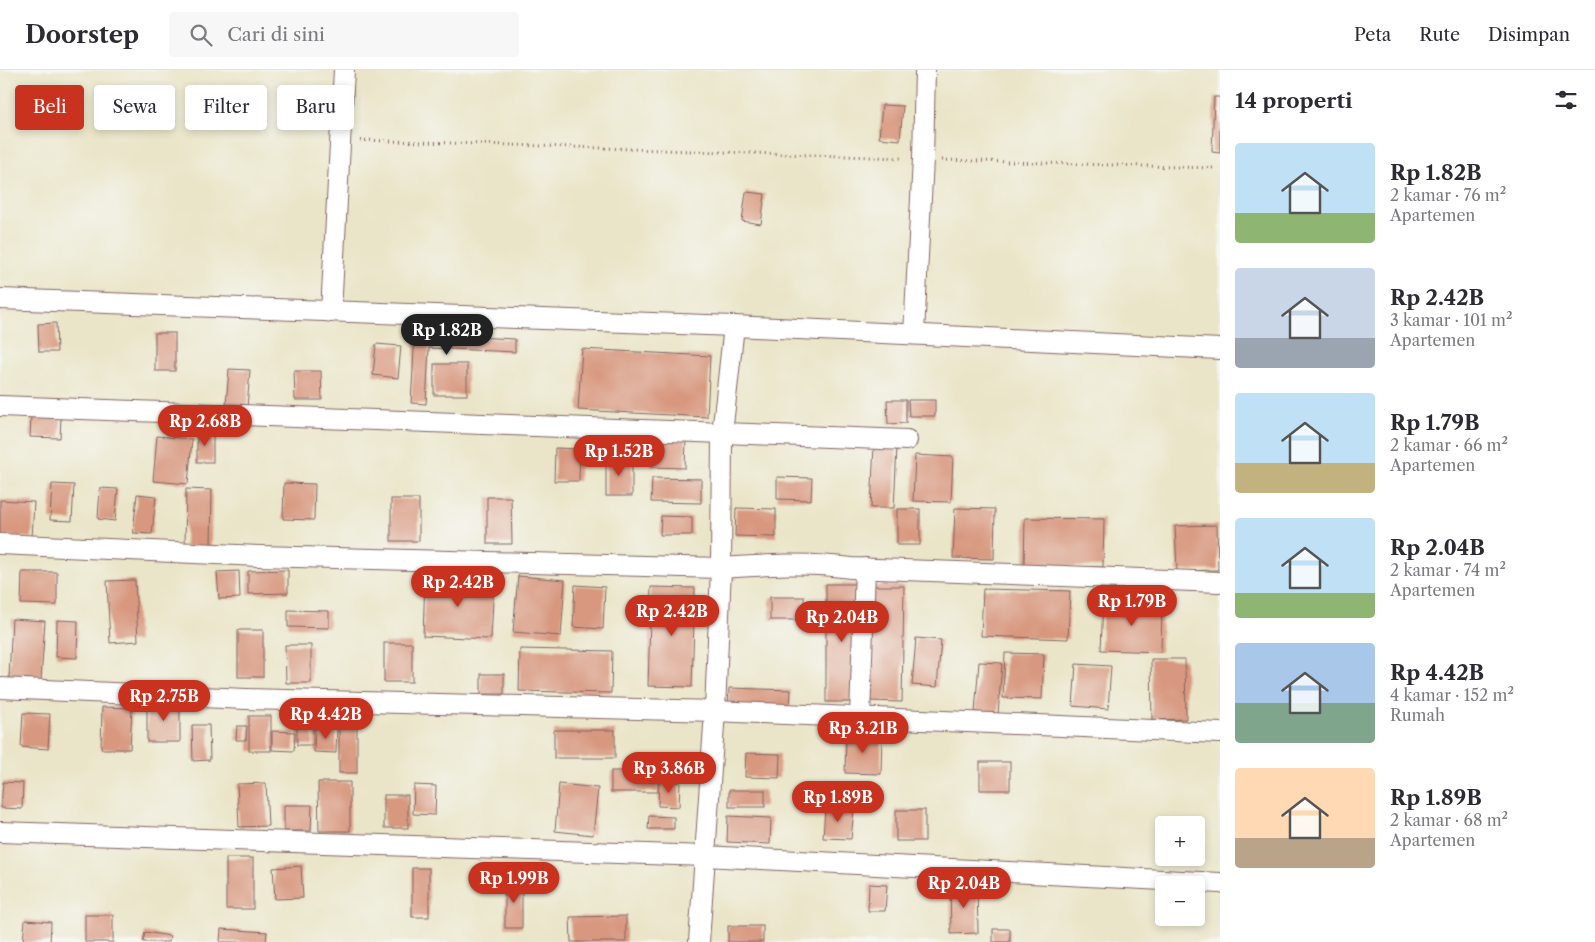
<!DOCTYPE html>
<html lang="id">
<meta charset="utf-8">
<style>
body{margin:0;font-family:"Libre Caslon Text",serif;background:#f7f7f7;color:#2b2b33;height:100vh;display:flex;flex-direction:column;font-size:19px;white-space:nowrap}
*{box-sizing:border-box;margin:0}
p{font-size:16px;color:#7c7c81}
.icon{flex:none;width:28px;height:28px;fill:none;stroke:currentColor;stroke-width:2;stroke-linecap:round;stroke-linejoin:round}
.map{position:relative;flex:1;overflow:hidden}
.side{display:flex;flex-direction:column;background:#fff;width:375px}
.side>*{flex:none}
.banner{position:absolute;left:15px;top:15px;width:475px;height:45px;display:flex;gap:10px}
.fabs{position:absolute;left:1155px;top:746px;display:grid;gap:10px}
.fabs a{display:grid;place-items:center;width:50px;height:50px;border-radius:5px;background:#fff;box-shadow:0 2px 8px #0003;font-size:25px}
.price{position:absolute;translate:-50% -42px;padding:0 11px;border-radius:18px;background:#c8321e;color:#fff;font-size:16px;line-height:32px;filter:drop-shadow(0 1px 2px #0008)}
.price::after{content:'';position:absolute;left:50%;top:30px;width:15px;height:11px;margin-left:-8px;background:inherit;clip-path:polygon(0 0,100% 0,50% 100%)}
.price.on{background:#222;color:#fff}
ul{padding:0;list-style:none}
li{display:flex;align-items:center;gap:15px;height:125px;padding:0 15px}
li span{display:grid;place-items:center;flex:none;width:140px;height:100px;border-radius:5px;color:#555}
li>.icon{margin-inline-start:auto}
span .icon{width:60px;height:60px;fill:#fffc;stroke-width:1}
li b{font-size:21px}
h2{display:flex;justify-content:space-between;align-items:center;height:60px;padding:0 15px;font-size:21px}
.chip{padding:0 18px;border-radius:5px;background:#fff;box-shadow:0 2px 8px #0003;font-size:18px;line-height:45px}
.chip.on{background:#c8321e;color:#fff}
header{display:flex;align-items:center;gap:30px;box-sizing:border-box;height:70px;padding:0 25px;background:#fff;border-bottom:1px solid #e1e1e2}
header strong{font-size:24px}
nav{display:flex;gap:28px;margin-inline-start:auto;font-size:18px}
.search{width:350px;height:45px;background:#f7f7f7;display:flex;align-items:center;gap:12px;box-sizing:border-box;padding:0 18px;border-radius:5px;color:#7c7c81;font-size:19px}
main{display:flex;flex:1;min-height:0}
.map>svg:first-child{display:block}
.building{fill:#d8987f}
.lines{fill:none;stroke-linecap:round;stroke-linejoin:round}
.minor-casing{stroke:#826462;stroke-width:22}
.path{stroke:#826462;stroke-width:3;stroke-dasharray:1 4;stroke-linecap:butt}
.minor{stroke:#fff;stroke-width:20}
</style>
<header>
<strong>Doorstep</strong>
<div class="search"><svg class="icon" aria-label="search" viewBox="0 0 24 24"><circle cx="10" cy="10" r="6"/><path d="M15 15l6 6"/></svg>Cari di sini</div>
<nav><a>Peta</a><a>Rute</a><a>Disimpan</a></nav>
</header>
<main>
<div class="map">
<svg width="1220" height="872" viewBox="0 0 1220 872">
<rect width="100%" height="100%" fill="#f6f6f2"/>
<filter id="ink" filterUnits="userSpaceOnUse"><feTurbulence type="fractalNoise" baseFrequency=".02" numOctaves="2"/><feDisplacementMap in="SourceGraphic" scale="10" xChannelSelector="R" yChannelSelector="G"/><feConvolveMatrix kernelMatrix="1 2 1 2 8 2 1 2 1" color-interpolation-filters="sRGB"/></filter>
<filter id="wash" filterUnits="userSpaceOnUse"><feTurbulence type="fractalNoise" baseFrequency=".0096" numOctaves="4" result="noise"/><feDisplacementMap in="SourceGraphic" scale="20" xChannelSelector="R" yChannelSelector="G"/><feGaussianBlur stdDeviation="1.12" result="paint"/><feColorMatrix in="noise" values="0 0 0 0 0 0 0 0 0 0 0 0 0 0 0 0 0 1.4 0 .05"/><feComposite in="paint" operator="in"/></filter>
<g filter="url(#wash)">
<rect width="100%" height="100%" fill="#eae5c8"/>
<g id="blocks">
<g class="building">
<polygon points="1214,27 1220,27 1220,83 1212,82"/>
<polygon points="882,35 903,36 900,70 879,68"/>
<polygon points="746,122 765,124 761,154 742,151"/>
<polygon points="56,253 57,282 39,282 38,254"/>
<rect x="155" y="263" width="20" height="38"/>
<polygon points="415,264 515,269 515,282 429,278 426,334 411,333"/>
<polygon points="376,274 401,276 398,308 373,305"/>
<polygon points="582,279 710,286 707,347 578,340"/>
<rect x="434" y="294" width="33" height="31"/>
<polygon points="229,299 250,300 247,338 226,336"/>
<polygon points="294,301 321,301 322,330 295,330"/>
<polygon points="887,330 906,330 906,353 888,354"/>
<polygon points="908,330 935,330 935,346 909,346"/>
<polygon points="31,346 61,347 60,368 30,367"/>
<polygon points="168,346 189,348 188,366 167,364"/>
<rect x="197" y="363" width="16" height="29"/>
<polygon points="157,366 192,369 188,414 153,411"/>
<polygon points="651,369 686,370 685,398 651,397"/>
<polygon points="874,375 897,376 894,438 871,438"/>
<polygon points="555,378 580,379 579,411 554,411"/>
<polygon points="915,385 953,387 951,432 913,431"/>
<rect x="606" y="388" width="26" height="38"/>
<polygon points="777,407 812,408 811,430 777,429"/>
<polygon points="652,408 701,409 701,433 651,432"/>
<polygon points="284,413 315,414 314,450 283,449"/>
<polygon points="52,414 74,415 72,451 50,450"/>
<polygon points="100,418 118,419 115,451 98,449"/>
<polygon points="186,419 212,420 211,477 185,477"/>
<polygon points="137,424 156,426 152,464 133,463"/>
<polygon points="487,427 511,427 512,474 487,474"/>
<rect x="391" y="429" width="28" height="42"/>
<polygon points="0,430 34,432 32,468 0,466"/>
<polygon points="736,438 776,439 776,467 735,466"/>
<polygon points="955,438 995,439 994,489 953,488"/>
<rect x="897" y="439" width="23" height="36"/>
<polygon points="661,446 692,447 692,465 660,465"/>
<polygon points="1025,448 1104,449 1103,497 1024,496"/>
<polygon points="1217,455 1218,500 1177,501 1175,456"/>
<polygon points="288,500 288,523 248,524 248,501"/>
<polygon points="239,501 240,528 219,529 217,502"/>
<polygon points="22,502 57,502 57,535 21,534"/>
<polygon points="518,506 565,510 561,566 513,562"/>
<polygon points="425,508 494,511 491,569 423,566"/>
<polygon points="135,510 138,571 110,573 107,511"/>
<rect x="826" y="514" width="33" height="118"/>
<polygon points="575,515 605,517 603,559 573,557"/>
<polygon points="871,516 904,516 902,632 869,631"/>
<polygon points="651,517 695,518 692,617 648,616"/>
<polygon points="983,519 1070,521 1068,569 981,566"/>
<rect x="770" y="527" width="34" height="23"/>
<polygon points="1103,532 1162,533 1161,582 1101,580"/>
<polygon points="288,540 329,541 329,558 288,557"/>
<polygon points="12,549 45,551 41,610 9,608"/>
<polygon points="57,550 78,551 77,588 56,587"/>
<rect x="238" y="560" width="25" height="47"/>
<polygon points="916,568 941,570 937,617 912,615"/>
<rect x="384" y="573" width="28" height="39"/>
<polygon points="285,575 311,575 311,613 286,613"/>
<polygon points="520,579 612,581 611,623 519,621"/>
<polygon points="1005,583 1044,584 1042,629 1003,628"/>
<polygon points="1151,589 1185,589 1186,649 1152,650"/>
<polygon points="979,592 1002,593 998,644 975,642"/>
<polygon points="1076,594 1111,596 1108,639 1073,636"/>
<rect x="481" y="604" width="23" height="20"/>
<polygon points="729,618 791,620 790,639 728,636"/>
<rect x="147" y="633" width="33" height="39"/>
<polygon points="102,637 132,638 130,679 101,679"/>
<rect x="339" y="640" width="18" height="63"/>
<polygon points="23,643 50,644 48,679 21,677"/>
<rect x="249" y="646" width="22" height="35"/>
<rect x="297" y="654" width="16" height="21"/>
<polygon points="192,655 209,655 210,690 193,691"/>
<polygon points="237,656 247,656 246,670 236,670"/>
<polygon points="315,656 337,657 336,683 314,682"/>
<rect x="554" y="660" width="61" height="28"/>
<polygon points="272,661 295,662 294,681 272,680"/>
<polygon points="846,664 882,666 881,704 845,703"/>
<polygon points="746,683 780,684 779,708 745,707"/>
<rect x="980" y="692" width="30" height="28"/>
<rect x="611" y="701" width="47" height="21"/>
<polygon points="659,711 680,712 679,737 658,736"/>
<polygon points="3,712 23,713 22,739 1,738"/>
<polygon points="318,712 350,712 350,761 319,761"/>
<polygon points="266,713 268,756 239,757 237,714"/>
<polygon points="559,714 598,718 593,765 555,761"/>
<polygon points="414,715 436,716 435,745 413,744"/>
<rect x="729" y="720" width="36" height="17"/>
<rect x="384" y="725" width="24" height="33"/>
<polygon points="284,735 312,735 311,761 284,761"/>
<polygon points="825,737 854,739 851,769 823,768"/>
<rect x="896" y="740" width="29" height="31"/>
<polygon points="649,746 674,747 674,759 648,759"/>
<polygon points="728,746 771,748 770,774 727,772"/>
<rect x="226" y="788" width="27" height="51"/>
<polygon points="301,796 303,828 275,829 273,798"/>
<rect x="412" y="798" width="17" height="49"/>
<rect x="505" y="811" width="17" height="47"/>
<polygon points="869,814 887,815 885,841 868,841"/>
<polygon points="950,815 977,815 978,863 951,864"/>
<rect x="85" y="845" width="28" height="27"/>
<polygon points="626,846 626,872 571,872 570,847"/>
<polygon points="25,850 51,852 50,872 23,872"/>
<rect x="728" y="856" width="35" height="16"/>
<polygon points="221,859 267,862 266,872 220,872"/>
<rect x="993" y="859" width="17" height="13"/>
<polygon points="145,862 170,866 169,872 143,872"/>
</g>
</g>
</g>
<g filter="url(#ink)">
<use href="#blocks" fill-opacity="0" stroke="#826462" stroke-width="1"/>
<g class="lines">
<g class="minor-casing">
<g id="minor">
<polyline points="0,229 734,256 1220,279"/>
<polyline points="331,242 344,0"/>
<polyline points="914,264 923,89 925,0"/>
<polyline points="0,336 907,370"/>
<path d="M0 474 259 486 721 498C765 495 807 492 851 498L1220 512"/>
<polyline points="0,618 246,629 715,641 1220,663"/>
<polyline points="860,647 865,498"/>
<polyline points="0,762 705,786 1220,813"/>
<polyline points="699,872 715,641 721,498 722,364 734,256"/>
</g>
</g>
<g class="path">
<polyline points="360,70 903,88"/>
<polyline points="942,90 1213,98"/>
</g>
<use href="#minor" class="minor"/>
</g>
</g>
</svg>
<div class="fabs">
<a>+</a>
<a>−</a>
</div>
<b class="price on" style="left:447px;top:286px">Rp 1.82B</b>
<b class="price" style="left:205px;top:377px">Rp 2.68B</b>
<b class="price" style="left:619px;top:407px">Rp 1.52B</b>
<b class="price" style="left:458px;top:538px">Rp 2.42B</b>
<b class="price" style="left:1132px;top:557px">Rp 1.79B</b>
<b class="price" style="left:672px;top:567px">Rp 2.42B</b>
<b class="price" style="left:842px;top:573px">Rp 2.04B</b>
<b class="price" style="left:164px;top:652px">Rp 2.75B</b>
<b class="price" style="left:326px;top:670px">Rp 4.42B</b>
<b class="price" style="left:863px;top:684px">Rp 3.21B</b>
<b class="price" style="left:669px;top:724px">Rp 3.86B</b>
<b class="price" style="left:838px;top:753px">Rp 1.89B</b>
<b class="price" style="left:514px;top:834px">Rp 1.99B</b>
<b class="price" style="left:964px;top:839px">Rp 2.04B</b>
<div class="banner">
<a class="chip on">Beli</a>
<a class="chip">Sewa</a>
<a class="chip">Filter</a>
<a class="chip">Baru</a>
</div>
</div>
<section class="side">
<h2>14 properti<svg class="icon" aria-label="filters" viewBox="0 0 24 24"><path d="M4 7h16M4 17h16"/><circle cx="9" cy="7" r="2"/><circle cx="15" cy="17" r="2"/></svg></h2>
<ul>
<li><span style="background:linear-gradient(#bfe0f5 70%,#8fb573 0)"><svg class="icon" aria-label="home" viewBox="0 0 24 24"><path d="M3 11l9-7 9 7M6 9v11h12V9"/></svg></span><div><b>Rp 1.82B</b><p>2 kamar · 76 m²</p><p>Apartemen</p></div></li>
<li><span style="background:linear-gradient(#c9d6e8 70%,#9aa5b1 0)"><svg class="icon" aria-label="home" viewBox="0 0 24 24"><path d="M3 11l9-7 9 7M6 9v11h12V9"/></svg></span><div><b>Rp 2.42B</b><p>3 kamar · 101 m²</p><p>Apartemen</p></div></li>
<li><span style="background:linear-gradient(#bfe0f5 70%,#c2b280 0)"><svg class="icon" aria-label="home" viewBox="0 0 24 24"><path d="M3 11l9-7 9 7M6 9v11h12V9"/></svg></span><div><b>Rp 1.79B</b><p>2 kamar · 66 m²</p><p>Apartemen</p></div></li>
<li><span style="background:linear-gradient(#bfe0f5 75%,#8fb573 0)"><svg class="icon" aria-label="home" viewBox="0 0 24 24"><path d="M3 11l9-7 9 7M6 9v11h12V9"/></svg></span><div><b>Rp 2.04B</b><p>2 kamar · 74 m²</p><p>Apartemen</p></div></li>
<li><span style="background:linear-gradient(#a9c7e8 60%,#7fa58c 0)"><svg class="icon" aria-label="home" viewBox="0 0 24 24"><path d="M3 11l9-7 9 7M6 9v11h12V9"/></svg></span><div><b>Rp 4.42B</b><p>4 kamar · 152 m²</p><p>Rumah</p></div></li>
<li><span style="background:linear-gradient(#ffd9b3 70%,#b9a48a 0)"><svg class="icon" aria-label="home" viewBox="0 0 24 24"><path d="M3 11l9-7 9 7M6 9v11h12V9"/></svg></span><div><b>Rp 1.89B</b><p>2 kamar · 68 m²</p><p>Apartemen</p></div></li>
</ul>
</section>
</main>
